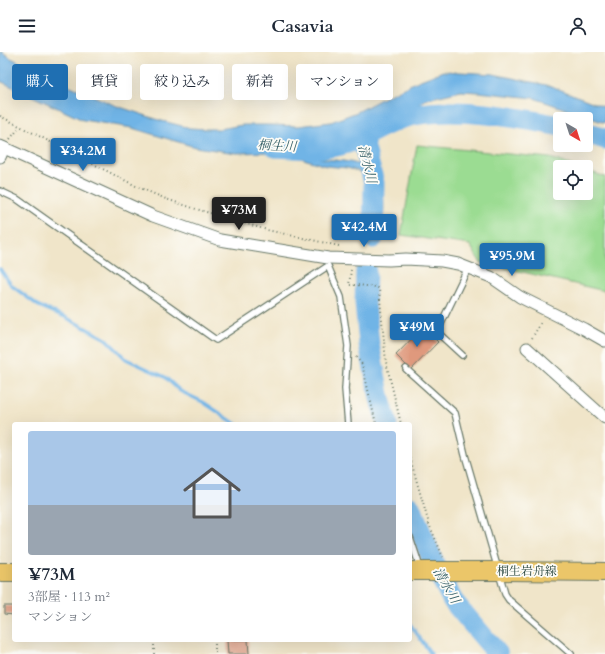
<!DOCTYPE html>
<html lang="ja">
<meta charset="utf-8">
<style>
body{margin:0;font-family:Cardo,"Noto Serif JP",serif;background:#f6f6f7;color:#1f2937;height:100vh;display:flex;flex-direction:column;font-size:15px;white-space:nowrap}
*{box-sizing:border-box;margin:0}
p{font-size:13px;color:#747a83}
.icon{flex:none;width:22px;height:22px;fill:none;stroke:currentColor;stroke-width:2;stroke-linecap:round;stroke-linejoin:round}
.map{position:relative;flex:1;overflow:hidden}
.sheet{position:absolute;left:12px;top:370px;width:400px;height:220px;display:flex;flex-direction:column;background:#fff;border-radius:4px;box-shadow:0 4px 16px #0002}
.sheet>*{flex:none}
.top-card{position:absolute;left:12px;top:12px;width:400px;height:36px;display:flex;gap:8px}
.needle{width:26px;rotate:141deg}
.fabs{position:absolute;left:553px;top:60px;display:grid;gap:8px}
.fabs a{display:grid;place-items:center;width:40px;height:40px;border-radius:4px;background:#fff;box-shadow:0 4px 16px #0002;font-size:20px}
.price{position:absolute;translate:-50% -34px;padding:0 9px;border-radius:4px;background:#1f6fb2;color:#fff;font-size:13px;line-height:26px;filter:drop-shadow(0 1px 2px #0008)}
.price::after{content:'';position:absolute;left:50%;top:24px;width:12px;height:9px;margin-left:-6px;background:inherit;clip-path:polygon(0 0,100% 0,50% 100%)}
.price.current{background:#222;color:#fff}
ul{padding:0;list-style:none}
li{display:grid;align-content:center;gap:8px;height:212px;padding:0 16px}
li span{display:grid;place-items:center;height:124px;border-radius:4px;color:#555}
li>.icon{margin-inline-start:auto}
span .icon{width:72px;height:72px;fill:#fffc;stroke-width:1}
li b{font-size:17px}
.chip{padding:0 14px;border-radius:4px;background:#fff;box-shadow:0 4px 16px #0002;font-size:14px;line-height:36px}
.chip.current{background:#1f6fb2;color:#fff}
header{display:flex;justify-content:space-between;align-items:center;height:52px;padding:0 16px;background:#fff;font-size:18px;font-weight:700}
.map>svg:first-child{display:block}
.green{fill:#9bdc92;stroke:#5d8c63}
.water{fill:#70b4e6;stroke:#48788d}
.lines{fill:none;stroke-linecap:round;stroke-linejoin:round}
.stream{stroke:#70b4e6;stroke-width:3.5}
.river{stroke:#70b4e6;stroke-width:21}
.building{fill:#df997d}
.lane-casing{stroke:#687868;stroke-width:8}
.street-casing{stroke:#687868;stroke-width:13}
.primary-casing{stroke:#687868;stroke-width:20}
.path{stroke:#687868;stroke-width:2;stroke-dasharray:1 3;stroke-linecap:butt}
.lane{stroke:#fff;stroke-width:5.5}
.street{stroke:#fff;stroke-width:11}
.primary{stroke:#ebc669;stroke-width:18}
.labels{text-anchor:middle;stroke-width:3.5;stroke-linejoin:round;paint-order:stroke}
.street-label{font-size:12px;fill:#1f3d34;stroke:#fdfcf7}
.water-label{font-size:13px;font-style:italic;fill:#376169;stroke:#fdfcf7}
</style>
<header><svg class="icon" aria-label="menu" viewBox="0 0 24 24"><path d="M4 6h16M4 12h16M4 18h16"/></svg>Casavia<svg class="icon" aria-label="person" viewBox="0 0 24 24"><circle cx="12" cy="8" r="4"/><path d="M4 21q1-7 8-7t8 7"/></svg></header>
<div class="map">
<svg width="605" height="602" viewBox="0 0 605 602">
<rect width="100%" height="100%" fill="#fdfcf7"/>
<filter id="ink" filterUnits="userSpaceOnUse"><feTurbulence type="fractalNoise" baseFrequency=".025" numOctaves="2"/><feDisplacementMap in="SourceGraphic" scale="8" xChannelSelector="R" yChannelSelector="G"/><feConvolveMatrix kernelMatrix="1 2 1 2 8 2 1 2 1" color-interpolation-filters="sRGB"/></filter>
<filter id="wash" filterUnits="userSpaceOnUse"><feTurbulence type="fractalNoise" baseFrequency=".012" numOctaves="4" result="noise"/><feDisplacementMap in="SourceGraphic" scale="16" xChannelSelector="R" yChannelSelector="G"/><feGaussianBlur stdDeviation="0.9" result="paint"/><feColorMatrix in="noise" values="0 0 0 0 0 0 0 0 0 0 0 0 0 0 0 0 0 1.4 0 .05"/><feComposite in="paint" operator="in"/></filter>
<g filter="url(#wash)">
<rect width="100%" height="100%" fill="#f0e5c9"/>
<polygon class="green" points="417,93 550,106 576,115 560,115 560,141 586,141 586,118 605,125 605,239 480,210 470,193 401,183"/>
<path class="water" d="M0 0H2L11 6 41 21 114 53 162 69 190 76 207 77H220L242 73H268L299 74 331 70 357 60 383 46 418 29 444 19 493 22 551 34 605 55V71L534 46 478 40 461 39 427 47 400 64 375 76 341 87 299 92C313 109 323 106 343 109 353 110 367 114 374 121 389 136 383 169 381 187L366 185 371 152V134L367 127 358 119 347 116 326 114 291 103 273 100 236 101 195 95 132 76 83 68 0 29Z"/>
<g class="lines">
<g class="stream">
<polyline points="0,217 12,234 39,254 65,265 106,287 126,307 165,325 180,339 203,350 236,372"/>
<polyline points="410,572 431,602"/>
</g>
<g class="river">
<polyline points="586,81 605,87"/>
<polyline points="362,85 374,131 373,186"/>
<path d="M275 95C298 96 326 99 348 91 370 83 391 67 415 63 460 55 515 65 560 74"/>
<polyline points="366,219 365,251 369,292 380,347 387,372"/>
<polyline points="410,455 437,518 453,549 469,568 498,602"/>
</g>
</g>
<g id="blocks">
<g class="building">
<polygon points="423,275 438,290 411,318 396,303"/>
<polygon points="4,554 14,554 14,563 4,562"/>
<polygon points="227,588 248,588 249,602 228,602"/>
</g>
</g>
</g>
<g filter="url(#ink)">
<use href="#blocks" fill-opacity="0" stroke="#687868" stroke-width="1"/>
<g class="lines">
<g class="lane-casing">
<g id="lane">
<polyline points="0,139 17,147 216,288 328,214 341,245 348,294 345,337 348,372"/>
<polyline points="462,303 437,280 466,220 467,215"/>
<polyline points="406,317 455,361 465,403 495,507 505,542 509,548 571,602"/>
<polyline points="410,485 418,509 418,517"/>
</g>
</g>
<g class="street-casing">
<g id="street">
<polyline points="0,94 153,164 220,188 328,206 389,208 406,207 442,209 458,212 491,225 520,245 584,277 605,289"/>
<polyline points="0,105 4,96"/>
<polyline points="527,296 605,366"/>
</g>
</g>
<g class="primary-casing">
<g id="primary">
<polyline points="410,519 498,519 605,520"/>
<polyline points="0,520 14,520"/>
</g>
</g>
<g class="path">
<polyline points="0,64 138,135 166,147 196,157 231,167 267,178 339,194"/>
<polyline points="10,87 20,75"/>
<polyline points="351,218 349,233 357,233 377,235 379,237 386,310 401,372"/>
<polyline points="532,286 542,269"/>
<polyline points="356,305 362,312 376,372"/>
<polyline points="410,406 429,472 443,505"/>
<polyline points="215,588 215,602"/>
<polyline points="154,602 154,588"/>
</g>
<use href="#lane" class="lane"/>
<use href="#street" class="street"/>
<use href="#primary" class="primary"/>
</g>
</g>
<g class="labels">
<g class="street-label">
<text x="527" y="523">桐生岩舟線</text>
</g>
<g class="water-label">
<text transform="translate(277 93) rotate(3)" y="5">桐生川</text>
<text transform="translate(368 112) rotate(76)" y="5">清水川</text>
<text transform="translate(447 533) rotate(60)" y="5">清水川</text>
</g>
</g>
</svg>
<div class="fabs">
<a><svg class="needle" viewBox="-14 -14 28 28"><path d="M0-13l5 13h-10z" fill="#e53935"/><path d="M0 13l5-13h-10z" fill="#747a83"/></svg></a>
<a><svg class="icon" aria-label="locate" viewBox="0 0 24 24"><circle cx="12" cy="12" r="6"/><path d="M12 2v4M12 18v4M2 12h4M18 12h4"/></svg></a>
</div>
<b class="price" style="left:83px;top:120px">¥34.2M</b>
<b class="price current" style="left:239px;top:179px">¥73M</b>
<b class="price" style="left:364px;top:196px">¥42.4M</b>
<b class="price" style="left:512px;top:225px">¥95.9M</b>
<b class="price" style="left:417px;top:296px">¥49M</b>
<div class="top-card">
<a class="chip current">購入</a>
<a class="chip">賃貸</a>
<a class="chip">絞り込み</a>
<a class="chip">新着</a>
<a class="chip">マンション</a>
</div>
<section class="sheet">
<ul>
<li><span style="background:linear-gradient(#a9c7e8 60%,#9aa5b1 0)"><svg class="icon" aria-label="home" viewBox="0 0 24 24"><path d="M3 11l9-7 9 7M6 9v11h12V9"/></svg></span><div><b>¥73M</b><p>3部屋 · 113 m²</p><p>マンション</p></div></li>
</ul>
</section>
</div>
